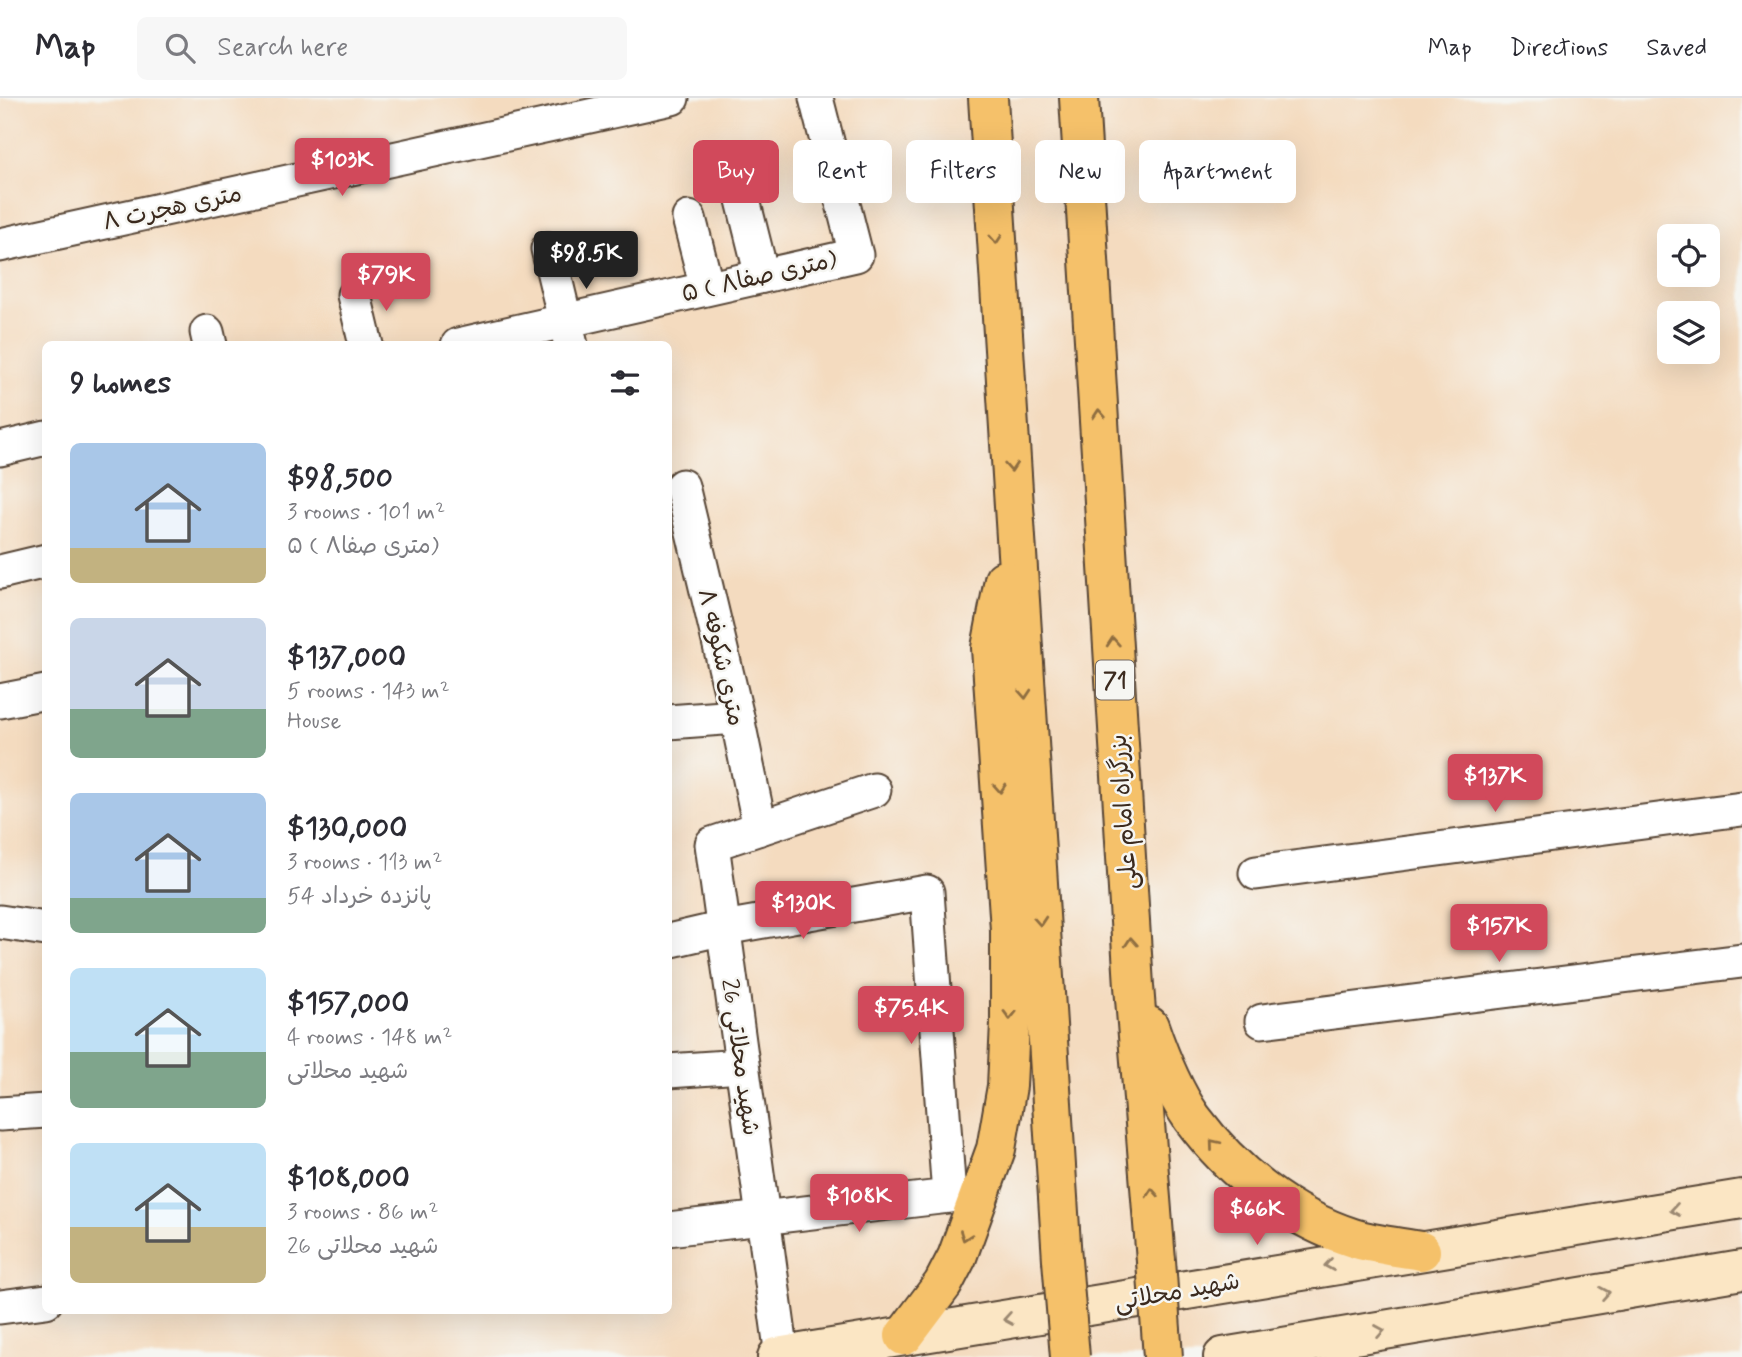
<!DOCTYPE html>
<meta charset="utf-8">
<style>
body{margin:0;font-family:Mynerve,"Playpen Sans Arabic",sans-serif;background:#f7f7f7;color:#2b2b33;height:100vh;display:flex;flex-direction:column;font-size:26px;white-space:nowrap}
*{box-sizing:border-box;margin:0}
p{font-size:23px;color:#7c7c81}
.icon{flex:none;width:38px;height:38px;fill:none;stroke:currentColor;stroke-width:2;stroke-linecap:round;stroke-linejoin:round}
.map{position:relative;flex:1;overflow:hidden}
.sheet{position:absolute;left:42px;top:243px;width:630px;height:973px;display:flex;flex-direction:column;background:#fff;border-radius:10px;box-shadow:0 7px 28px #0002}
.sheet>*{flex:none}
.top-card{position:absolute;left:693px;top:42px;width:665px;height:63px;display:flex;gap:14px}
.fabs{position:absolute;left:1657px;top:126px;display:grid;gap:14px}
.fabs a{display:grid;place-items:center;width:63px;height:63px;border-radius:10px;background:#fff;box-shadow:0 7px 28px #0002;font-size:35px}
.price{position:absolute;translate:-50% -60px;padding:0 16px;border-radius:7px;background:#d1495b;color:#fff;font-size:23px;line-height:46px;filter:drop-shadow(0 2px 4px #0008)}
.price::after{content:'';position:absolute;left:50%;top:42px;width:21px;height:16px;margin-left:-10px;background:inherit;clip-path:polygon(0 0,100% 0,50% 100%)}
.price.current{background:#222;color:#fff}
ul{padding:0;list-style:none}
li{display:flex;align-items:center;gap:21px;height:175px;padding:0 28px}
li span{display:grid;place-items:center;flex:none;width:196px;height:140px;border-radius:10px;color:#555}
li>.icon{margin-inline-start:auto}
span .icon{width:84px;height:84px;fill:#fffc;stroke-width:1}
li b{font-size:30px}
h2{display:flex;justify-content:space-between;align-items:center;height:84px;padding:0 28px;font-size:30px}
.tag{padding:0 24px;border-radius:10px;background:#fff;box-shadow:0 7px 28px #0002;font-size:24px;line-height:63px}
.tag.current{background:#d1495b;color:#fff}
header{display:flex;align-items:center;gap:42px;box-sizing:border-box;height:98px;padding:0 35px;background:#fff;border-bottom:2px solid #e1e1e2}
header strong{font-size:33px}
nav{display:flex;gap:38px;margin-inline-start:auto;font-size:24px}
.search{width:490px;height:63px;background:#f7f7f7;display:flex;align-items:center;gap:18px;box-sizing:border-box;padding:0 24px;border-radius:10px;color:#7c7c81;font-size:26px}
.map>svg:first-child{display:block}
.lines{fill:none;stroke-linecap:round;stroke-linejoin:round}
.street-casing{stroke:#574536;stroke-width:37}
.secondary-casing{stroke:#574536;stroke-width:42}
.highway-casing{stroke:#574536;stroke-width:42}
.street{stroke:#fff;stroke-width:33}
.secondary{stroke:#fbe6c4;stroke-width:38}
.highway{stroke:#f5c16b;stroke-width:38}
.highway-bridge-casing{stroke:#574536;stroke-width:42;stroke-linecap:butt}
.highway-bridge{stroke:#f5c16b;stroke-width:38}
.oneway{stroke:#8f6e41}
.oneway2{stroke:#9b8871}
.labels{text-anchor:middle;stroke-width:5;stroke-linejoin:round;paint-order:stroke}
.shield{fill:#f6f6f2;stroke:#73675e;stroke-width:2}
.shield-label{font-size:23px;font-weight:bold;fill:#3b2a1e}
.street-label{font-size:24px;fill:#3b2a1e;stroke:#f6f6f2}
</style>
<header>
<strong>Map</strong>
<div class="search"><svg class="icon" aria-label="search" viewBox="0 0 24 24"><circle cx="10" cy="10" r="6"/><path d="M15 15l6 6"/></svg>Search here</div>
<nav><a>Map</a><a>Directions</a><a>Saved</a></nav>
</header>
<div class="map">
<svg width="1742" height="1259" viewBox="0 0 1742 1259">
<rect width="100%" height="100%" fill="#f6f6f2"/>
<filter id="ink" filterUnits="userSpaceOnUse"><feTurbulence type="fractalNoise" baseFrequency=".0143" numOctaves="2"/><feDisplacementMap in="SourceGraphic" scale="14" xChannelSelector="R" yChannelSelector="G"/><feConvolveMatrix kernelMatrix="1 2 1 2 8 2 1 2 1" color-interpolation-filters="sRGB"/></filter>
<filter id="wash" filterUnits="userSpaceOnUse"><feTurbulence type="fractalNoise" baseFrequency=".00686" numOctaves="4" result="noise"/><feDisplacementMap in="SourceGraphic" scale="28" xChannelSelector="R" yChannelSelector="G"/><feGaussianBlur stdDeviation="1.57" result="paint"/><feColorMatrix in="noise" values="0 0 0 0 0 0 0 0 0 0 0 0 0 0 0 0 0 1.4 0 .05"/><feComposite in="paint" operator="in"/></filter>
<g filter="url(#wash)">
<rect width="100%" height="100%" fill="#f4dbbf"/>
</g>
<g filter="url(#ink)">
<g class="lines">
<g class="street-casing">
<g id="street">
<polyline points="740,90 762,178"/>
<polyline points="689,120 707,190"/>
<polyline points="0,147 672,0"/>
<polyline points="548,151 571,247"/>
<polyline points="354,197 366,247"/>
<polyline points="207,234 210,247"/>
<polyline points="458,247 856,157 816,0"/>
<polyline points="0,351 46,340"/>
<polyline points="682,388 737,619 760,730"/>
<polyline points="0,474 46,463"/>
<polyline points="0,603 46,594"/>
<polyline points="668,624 737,619"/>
<polyline points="1256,775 1742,711"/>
<polyline points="0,824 46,831"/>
<polyline points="668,843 724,830 927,794 949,1098 668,1131"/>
<polyline points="1262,923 1742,863"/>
<polyline points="668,973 742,968"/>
<polyline points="0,1016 46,1013"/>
<polyline points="0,1209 46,1203"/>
<polyline points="782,1258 712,746 874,692"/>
</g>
</g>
<g class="secondary-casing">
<g id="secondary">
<polyline points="777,1259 1742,1101"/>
<polyline points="1223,1259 1742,1172"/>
</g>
</g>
<g class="highway-casing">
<g id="highway">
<polyline points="988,0 1062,1162"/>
<polyline points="1079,0 1134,888 1156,1163"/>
<path d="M1149 928C1159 957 1174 994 1192 1020 1232 1074 1288 1119 1353 1140 1374 1147 1399 1149 1421 1153"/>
<polyline points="904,1238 943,1186 957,1159 996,1051 1007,988 1010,925 1010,832 991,550 1004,482"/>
</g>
</g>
<use href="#street" class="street"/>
<use href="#secondary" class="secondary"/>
<use href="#highway" class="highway"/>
<g class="highway-bridge-casing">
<g id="highway-bridge">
<polyline points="1062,1162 1070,1259"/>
<polyline points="1156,1163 1163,1259"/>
</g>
</g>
<use href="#highway-bridge" class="highway-bridge"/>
</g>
<defs><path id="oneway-chevron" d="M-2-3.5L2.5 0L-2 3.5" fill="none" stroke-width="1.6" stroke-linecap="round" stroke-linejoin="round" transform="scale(1.75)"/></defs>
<g class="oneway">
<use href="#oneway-chevron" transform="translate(996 141) rotate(86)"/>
<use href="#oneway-chevron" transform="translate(1099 316) rotate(-94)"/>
<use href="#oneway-chevron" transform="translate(1011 369) rotate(86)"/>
<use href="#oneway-chevron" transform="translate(1113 544) rotate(-94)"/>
<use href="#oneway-chevron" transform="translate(1025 596) rotate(86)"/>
<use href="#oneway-chevron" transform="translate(1000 690) rotate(86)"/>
<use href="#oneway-chevron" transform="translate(1040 823) rotate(86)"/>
<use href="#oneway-chevron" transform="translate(1131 844) rotate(-94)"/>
<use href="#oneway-chevron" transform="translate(1010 917) rotate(91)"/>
<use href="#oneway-chevron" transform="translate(1214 1046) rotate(-130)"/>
<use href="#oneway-chevron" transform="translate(1152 1095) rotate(-94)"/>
<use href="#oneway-chevron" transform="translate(965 1138) rotate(110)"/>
</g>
<g class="oneway2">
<use href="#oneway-chevron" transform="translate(1675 1112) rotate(171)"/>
<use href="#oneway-chevron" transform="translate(1329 1167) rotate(171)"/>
<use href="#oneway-chevron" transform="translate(1605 1195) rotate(-10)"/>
<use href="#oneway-chevron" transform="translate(1008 1221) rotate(170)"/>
<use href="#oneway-chevron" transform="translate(1380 1233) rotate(-10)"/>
</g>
</g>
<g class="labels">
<rect class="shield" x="1096" y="562.5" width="38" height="39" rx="5"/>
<g class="shield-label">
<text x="1115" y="590">71</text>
</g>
<g class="street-label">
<text transform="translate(172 109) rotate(-12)" y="8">۸ متری هجرت</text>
<text transform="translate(759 178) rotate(-13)" y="8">۵ ( ۸متری صفا)</text>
<text transform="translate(722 559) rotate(77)" y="8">۸ متری شکوفه</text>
<text transform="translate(1123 714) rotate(-94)" y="8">بزرگراه امام علی</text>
<text transform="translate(741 959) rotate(82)" y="8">شهید محلاتی 26</text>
<text transform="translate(1177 1193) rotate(-10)" y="8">شهید محلاتی</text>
</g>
</g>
</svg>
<div class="fabs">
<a><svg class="icon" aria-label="locate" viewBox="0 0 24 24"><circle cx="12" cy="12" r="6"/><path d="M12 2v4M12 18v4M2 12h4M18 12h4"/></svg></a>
<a><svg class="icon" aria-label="layers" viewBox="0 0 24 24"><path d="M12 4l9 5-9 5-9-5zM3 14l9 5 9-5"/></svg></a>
</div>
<b class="price" style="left:342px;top:100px">$103K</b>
<b class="price current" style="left:586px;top:193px">$98.5K</b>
<b class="price" style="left:386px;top:215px">$79K</b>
<b class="price" style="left:1495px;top:716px">$137K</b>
<b class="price" style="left:803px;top:843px">$130K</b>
<b class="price" style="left:1499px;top:866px">$157K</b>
<b class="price" style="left:911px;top:948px">$75.4K</b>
<b class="price" style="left:859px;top:1136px">$108K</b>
<b class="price" style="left:1257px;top:1149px">$66K</b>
<div class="top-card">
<a class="tag current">Buy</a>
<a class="tag">Rent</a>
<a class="tag">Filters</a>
<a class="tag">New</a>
<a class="tag">Apartment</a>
</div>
<section class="sheet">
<h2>9 homes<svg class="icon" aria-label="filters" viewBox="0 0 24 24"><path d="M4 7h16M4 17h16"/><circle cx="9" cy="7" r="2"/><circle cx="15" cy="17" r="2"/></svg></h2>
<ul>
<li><span style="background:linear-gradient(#a9c7e8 75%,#c2b280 0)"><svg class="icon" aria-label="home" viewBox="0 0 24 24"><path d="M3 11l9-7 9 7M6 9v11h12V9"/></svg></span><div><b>$98,500</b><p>3 rooms · 101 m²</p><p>۵ ( ۸متری صفا)</p></div></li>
<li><span style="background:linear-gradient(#c9d6e8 65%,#7fa58c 0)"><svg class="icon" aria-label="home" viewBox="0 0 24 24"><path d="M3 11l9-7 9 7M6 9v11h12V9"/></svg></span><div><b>$137,000</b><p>5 rooms · 143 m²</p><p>House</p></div></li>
<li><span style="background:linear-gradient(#a9c7e8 75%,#7fa58c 0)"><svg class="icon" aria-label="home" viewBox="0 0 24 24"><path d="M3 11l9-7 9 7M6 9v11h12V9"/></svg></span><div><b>$130,000</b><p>3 rooms · 113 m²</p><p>پانزده خرداد 54</p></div></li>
<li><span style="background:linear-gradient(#bfe0f5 60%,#7fa58c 0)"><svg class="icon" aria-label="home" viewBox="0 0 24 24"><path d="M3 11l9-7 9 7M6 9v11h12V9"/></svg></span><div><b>$157,000</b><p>4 rooms · 148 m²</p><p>شهید محلاتی</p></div></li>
<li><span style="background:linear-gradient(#bfe0f5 60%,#c2b280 0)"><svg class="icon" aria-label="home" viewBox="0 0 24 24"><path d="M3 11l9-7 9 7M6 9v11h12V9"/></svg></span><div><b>$108,000</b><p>3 rooms · 86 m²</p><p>شهید محلاتی 26</p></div></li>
</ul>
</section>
</div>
